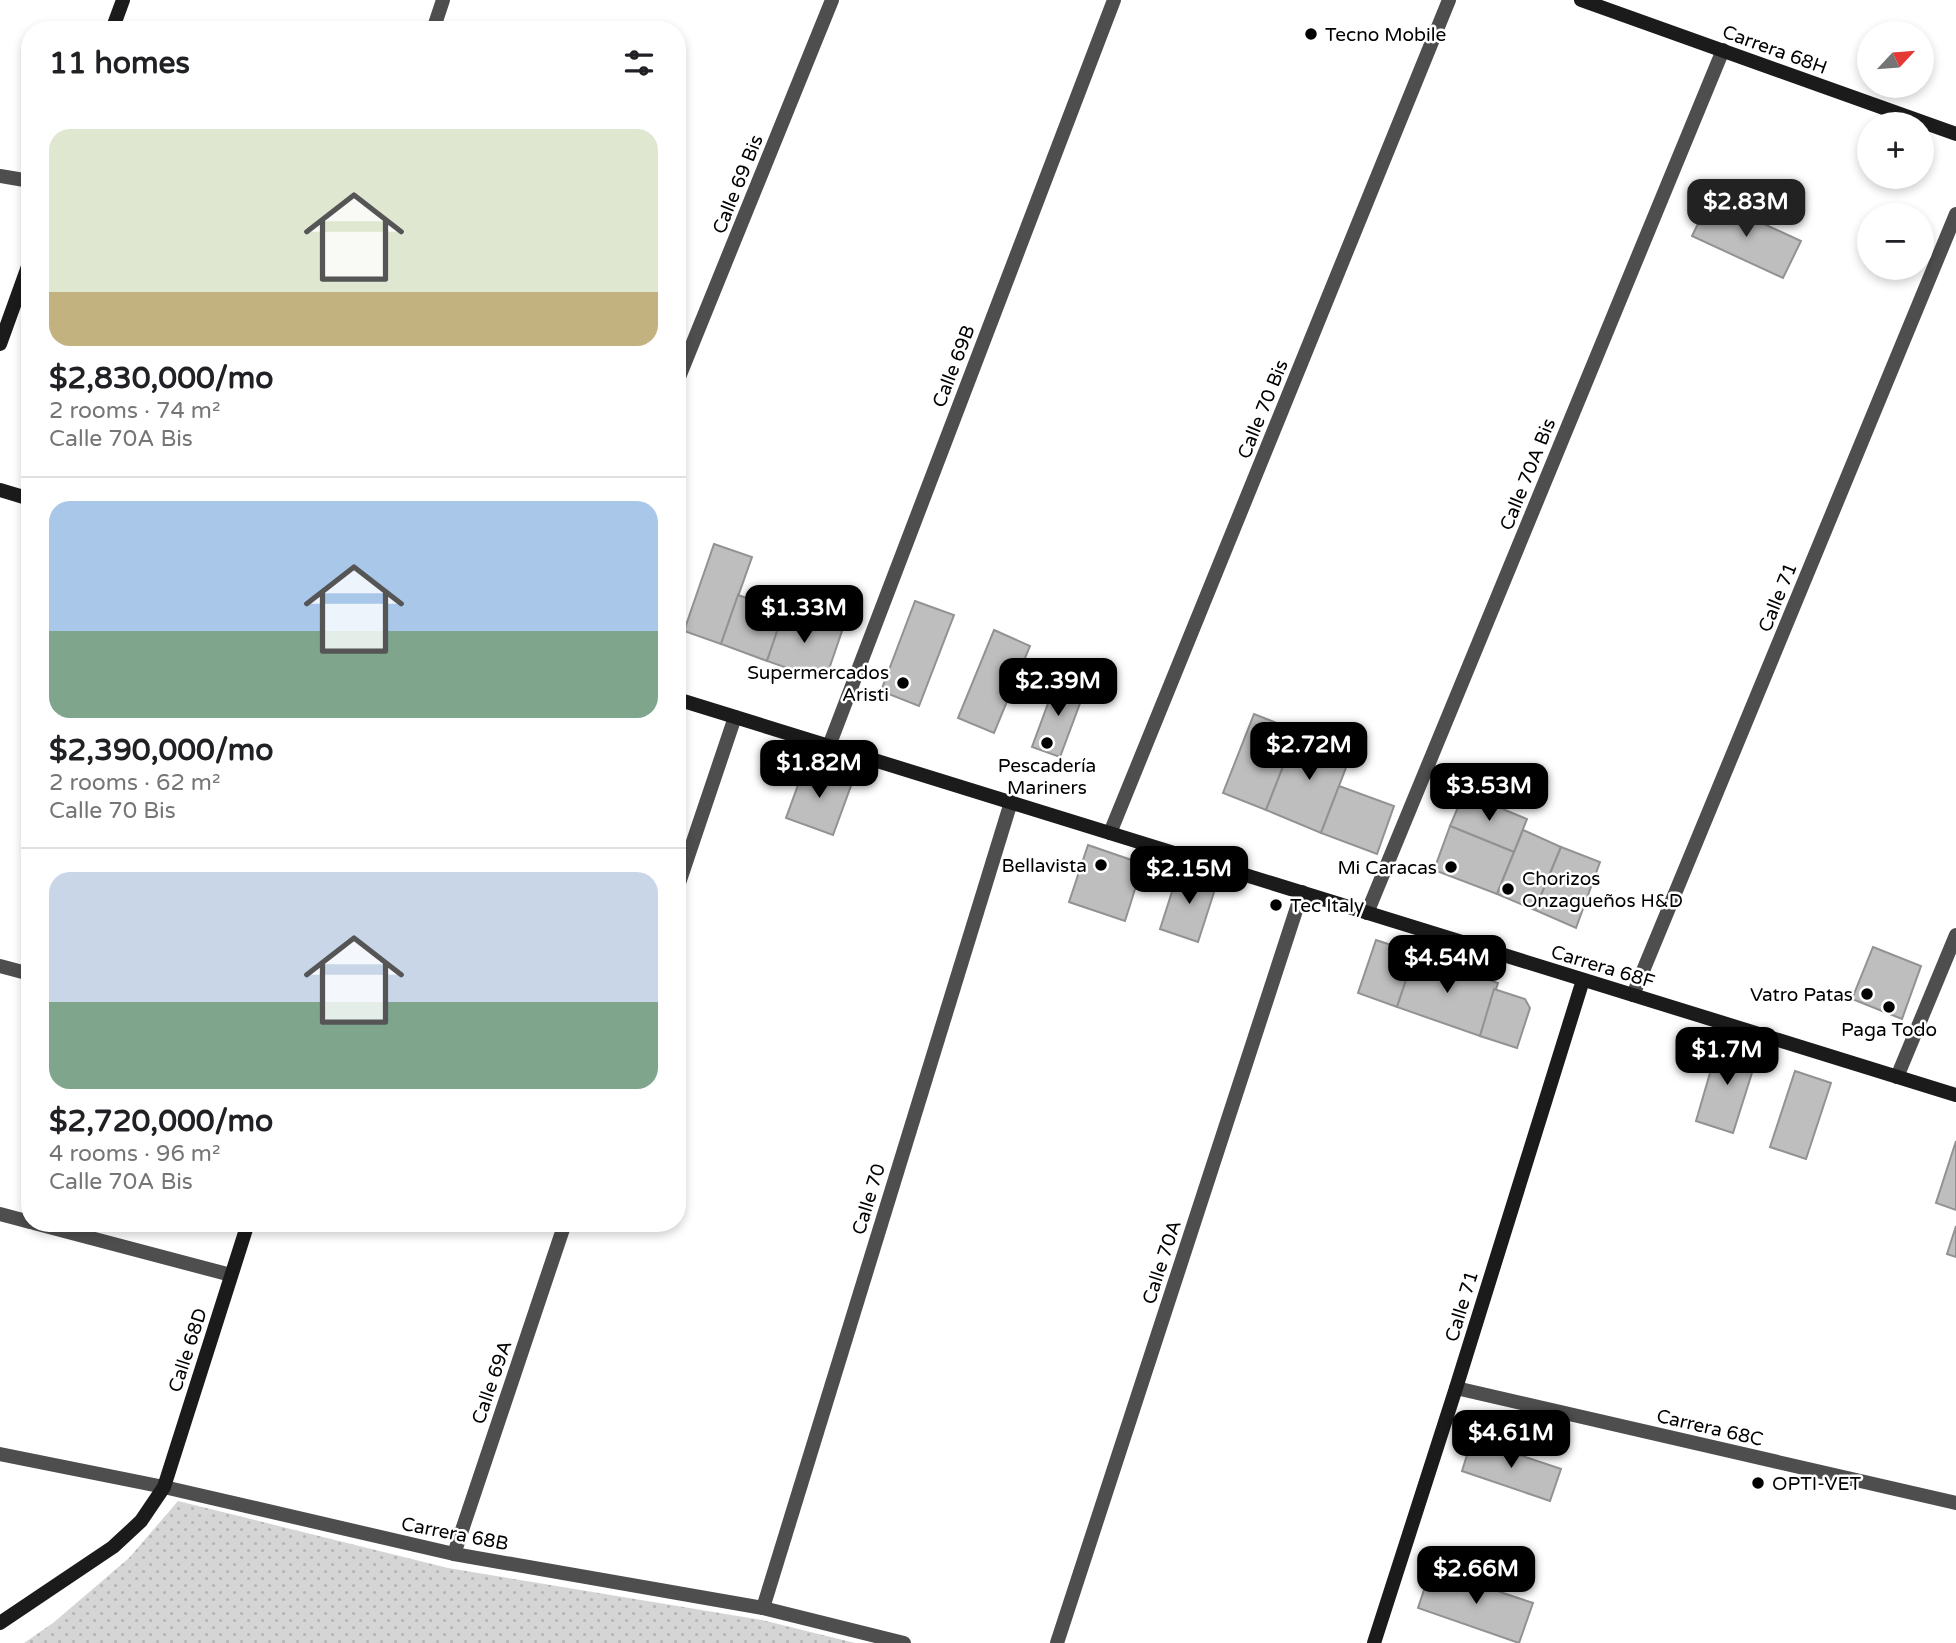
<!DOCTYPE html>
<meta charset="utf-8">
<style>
body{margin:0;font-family:"Varela Round",sans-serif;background:#f2f2f2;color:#202124;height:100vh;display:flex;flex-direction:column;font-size:26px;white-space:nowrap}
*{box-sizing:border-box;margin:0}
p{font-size:23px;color:#757577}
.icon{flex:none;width:38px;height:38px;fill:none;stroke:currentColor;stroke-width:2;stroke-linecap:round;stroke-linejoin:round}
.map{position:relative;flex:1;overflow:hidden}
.side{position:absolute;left:21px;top:21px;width:665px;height:1211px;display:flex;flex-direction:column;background:#fff;border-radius:28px;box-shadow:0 4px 10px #0003}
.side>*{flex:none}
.needle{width:46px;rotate:64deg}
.tools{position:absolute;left:1857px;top:21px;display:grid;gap:14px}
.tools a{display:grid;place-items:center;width:77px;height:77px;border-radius:50%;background:#fff;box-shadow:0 4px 10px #0003;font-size:35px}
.price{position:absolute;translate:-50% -60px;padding:0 16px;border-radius:14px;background:#000;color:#fff;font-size:23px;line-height:46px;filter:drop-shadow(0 2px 4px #0008)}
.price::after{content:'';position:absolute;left:50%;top:42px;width:21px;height:16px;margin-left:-10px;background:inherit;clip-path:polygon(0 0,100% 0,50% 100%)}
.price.active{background:#222;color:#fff}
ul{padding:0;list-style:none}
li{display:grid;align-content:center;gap:14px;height:371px;padding:0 28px}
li+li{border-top:2px solid #e0e0e0}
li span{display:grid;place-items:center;height:217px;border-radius:21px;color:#555}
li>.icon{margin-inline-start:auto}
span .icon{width:126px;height:126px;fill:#fffc;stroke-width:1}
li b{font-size:30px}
h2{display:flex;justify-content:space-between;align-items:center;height:84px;padding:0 28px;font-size:30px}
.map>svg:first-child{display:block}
.park{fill:url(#park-dots)}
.building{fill:#bebebe;stroke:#929292;stroke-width:2}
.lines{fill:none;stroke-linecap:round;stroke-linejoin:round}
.street{stroke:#4e4e4e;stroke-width:14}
.secondary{stroke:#1b1b1b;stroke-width:14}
.poi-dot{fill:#000;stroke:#fff;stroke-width:2.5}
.labels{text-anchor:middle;stroke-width:5;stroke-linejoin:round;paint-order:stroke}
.poi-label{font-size:19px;fill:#000;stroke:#fff;text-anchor:start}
.street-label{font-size:19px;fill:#000;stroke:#fff}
</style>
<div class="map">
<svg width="1956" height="1643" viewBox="0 0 1956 1643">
<defs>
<pattern id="park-dots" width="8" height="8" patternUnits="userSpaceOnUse" patternTransform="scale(1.75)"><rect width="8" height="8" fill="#d5d5d5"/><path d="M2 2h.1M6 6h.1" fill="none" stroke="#b5b5b5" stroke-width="1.8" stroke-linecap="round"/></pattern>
</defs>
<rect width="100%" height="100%" fill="#fff"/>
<polygon class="park" points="178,1501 448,1568 762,1620 855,1643 24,1643 53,1623 129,1558"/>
<g class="building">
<polygon points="1710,199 1801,241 1783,278 1692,236"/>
<polygon points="714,544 752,557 721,644 684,631"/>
<polygon points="738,595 784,611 767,661 721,644"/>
<polygon points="915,601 954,615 919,706 881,691"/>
<polygon points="784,611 842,631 829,669 810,676 767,661"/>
<polygon points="994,630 1030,646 994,733 958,718"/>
<polygon points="1057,679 1085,690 1060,757 1032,747"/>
<polygon points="1254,714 1297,731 1266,810 1223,793"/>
<polygon points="677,725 684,727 677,750"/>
<polygon points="1297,731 1352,752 1321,833 1266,810"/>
<polygon points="805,766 852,783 833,835 786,818"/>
<polygon points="1339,786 1394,806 1377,854 1321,833"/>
<polygon points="1464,793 1527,819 1514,852 1450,826"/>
<polygon points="1450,826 1514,852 1497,894 1434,870"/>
<polygon points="1523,830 1561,847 1535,910 1497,894"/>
<polygon points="1088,845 1143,864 1125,921 1069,902"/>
<polygon points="1561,847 1600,862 1576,928 1535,910"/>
<polygon points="1179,870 1217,883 1198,942 1160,929"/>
<polygon points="1376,940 1415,953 1397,1007 1358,993"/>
<polygon points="1873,947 1921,966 1902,1019 1852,999"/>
<polygon points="1415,953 1498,983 1480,1036 1397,1007"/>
<polygon points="1494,989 1525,999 1530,1008 1517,1048 1480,1036"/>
<polygon points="1719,1042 1758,1054 1733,1133 1696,1121"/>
<polygon points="1795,1071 1831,1083 1806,1159 1770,1147"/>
<polygon points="1956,1141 1956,1210 1936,1203"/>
<polygon points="1956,1226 1956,1257 1947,1254"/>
<polygon points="1472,1439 1561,1469 1550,1501 1462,1471"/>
<polygon points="1431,1569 1533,1603 1519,1643 1418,1608"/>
</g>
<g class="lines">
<g class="street">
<polyline points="433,30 443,0"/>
<polyline points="0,176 30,181"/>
<polyline points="677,382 832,0"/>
<polyline points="829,746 1114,0"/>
<polyline points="1110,833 1449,0"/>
<polyline points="677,889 735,717"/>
<polyline points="1367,913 1723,50"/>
<polyline points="0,966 30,974"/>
<polyline points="1633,995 1956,214"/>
<polyline points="1897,1077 1956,935"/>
<polyline points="0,1214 30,1222"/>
<polyline points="34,1223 231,1275"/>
<polyline points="1456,1388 1956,1503"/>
<polyline points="0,1454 164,1487 454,1554 763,1608 904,1643"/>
<polyline points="454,1554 565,1223"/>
<polyline points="763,1608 1011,802"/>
<polyline points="1057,1643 1302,892"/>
</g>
<g class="secondary">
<polyline points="1581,0 1956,134"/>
<polyline points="112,30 123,0"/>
<polyline points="0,344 30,261"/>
<polyline points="0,490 30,499"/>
<polyline points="677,699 1956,1095"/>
<polyline points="0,1623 113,1547 141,1521 164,1487 248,1223"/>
<polyline points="1374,1643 1456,1388 1583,980"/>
</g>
</g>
<g class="poi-dot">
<circle cx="1311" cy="34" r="7"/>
<circle cx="903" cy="683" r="7"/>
<circle cx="1047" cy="743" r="7"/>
<circle cx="1101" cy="865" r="7"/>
<circle cx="1451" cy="867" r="7"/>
<circle cx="1508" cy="889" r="7"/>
<circle cx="1276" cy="905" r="7"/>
<circle cx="1867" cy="994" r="7"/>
<circle cx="1889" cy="1007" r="7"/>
<circle cx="1758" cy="1483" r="7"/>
</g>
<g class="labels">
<g class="poi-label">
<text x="1325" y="41">Tecno Mobile</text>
<text x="889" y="679" text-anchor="end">Supermercados<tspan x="889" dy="22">Aristi</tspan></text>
<text x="1047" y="772" text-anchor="middle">Pescadería<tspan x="1047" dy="22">Mariners</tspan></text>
<text x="1087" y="872" text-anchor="end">Bellavista</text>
<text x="1437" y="874" text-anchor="end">Mi Caracas</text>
<text x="1522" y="885">Chorizos<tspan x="1522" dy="22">Onzagueños H&amp;D</tspan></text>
<text x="1290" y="912">Tec Italy</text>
<text x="1853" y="1001" text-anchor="end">Vatro Patas</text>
<text x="1889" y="1036" text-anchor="middle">Paga Todo</text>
<text x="1772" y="1490">OPTI-VET</text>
</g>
<g class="street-label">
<text transform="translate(1775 49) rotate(20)" y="7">Carrera 68H</text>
<text transform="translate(737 184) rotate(-68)" y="7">Calle 69 Bis</text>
<text transform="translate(953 366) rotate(-69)" y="7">Calle 69B</text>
<text transform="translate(1262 409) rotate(-68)" y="7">Calle 70 Bis</text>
<text transform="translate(1527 474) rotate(-68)" y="7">Calle 70A Bis</text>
<text transform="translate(1777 597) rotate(-68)" y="7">Calle 71</text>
<text transform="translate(1603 966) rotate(17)" y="7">Carrera 68F</text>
<text transform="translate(868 1199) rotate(-73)" y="7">Calle 70</text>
<text transform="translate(1161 1262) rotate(-72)" y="7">Calle 70A</text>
<text transform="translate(1461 1306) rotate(-73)" y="7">Calle 71</text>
<text transform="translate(187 1350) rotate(-72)" y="7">Calle 68D</text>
<text transform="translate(491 1382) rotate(-71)" y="7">Calle 69A</text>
<text transform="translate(1710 1427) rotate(13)" y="7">Carrera 68C</text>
<text transform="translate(455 1533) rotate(11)" y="7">Carrera 68B</text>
</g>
</g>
</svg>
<div class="tools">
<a><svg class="needle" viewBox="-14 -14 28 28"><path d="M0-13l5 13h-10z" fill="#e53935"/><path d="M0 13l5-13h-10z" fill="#757577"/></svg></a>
<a>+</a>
<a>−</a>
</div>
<b class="price active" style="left:1746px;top:239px">$2.83M</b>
<b class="price" style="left:804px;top:645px">$1.33M</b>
<b class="price" style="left:1058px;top:718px">$2.39M</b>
<b class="price" style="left:1309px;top:782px">$2.72M</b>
<b class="price" style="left:819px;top:800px">$1.82M</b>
<b class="price" style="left:1489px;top:823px">$3.53M</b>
<b class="price" style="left:1189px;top:906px">$2.15M</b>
<b class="price" style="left:1447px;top:995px">$4.54M</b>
<b class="price" style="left:1727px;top:1087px">$1.7M</b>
<b class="price" style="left:1511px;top:1470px">$4.61M</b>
<b class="price" style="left:1476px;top:1606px">$2.66M</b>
<section class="side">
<h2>11 homes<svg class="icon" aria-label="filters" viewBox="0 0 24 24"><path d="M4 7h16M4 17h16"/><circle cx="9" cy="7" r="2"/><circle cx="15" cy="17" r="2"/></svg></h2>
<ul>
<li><span style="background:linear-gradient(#dfe7d0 75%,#c2b280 0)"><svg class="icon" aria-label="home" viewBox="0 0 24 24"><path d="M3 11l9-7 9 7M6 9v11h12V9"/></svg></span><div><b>$2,830,000/mo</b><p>2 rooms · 74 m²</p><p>Calle 70A Bis</p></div></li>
<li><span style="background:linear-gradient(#a9c7e8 60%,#7fa58c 0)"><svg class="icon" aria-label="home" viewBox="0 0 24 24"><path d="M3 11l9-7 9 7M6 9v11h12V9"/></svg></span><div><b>$2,390,000/mo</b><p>2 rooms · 62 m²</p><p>Calle 70 Bis</p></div></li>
<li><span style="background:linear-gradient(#c9d6e8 60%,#7fa58c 0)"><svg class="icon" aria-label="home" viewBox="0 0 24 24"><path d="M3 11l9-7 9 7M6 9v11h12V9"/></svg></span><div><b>$2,720,000/mo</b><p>4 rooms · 96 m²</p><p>Calle 70A Bis</p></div></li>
</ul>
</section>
</div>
